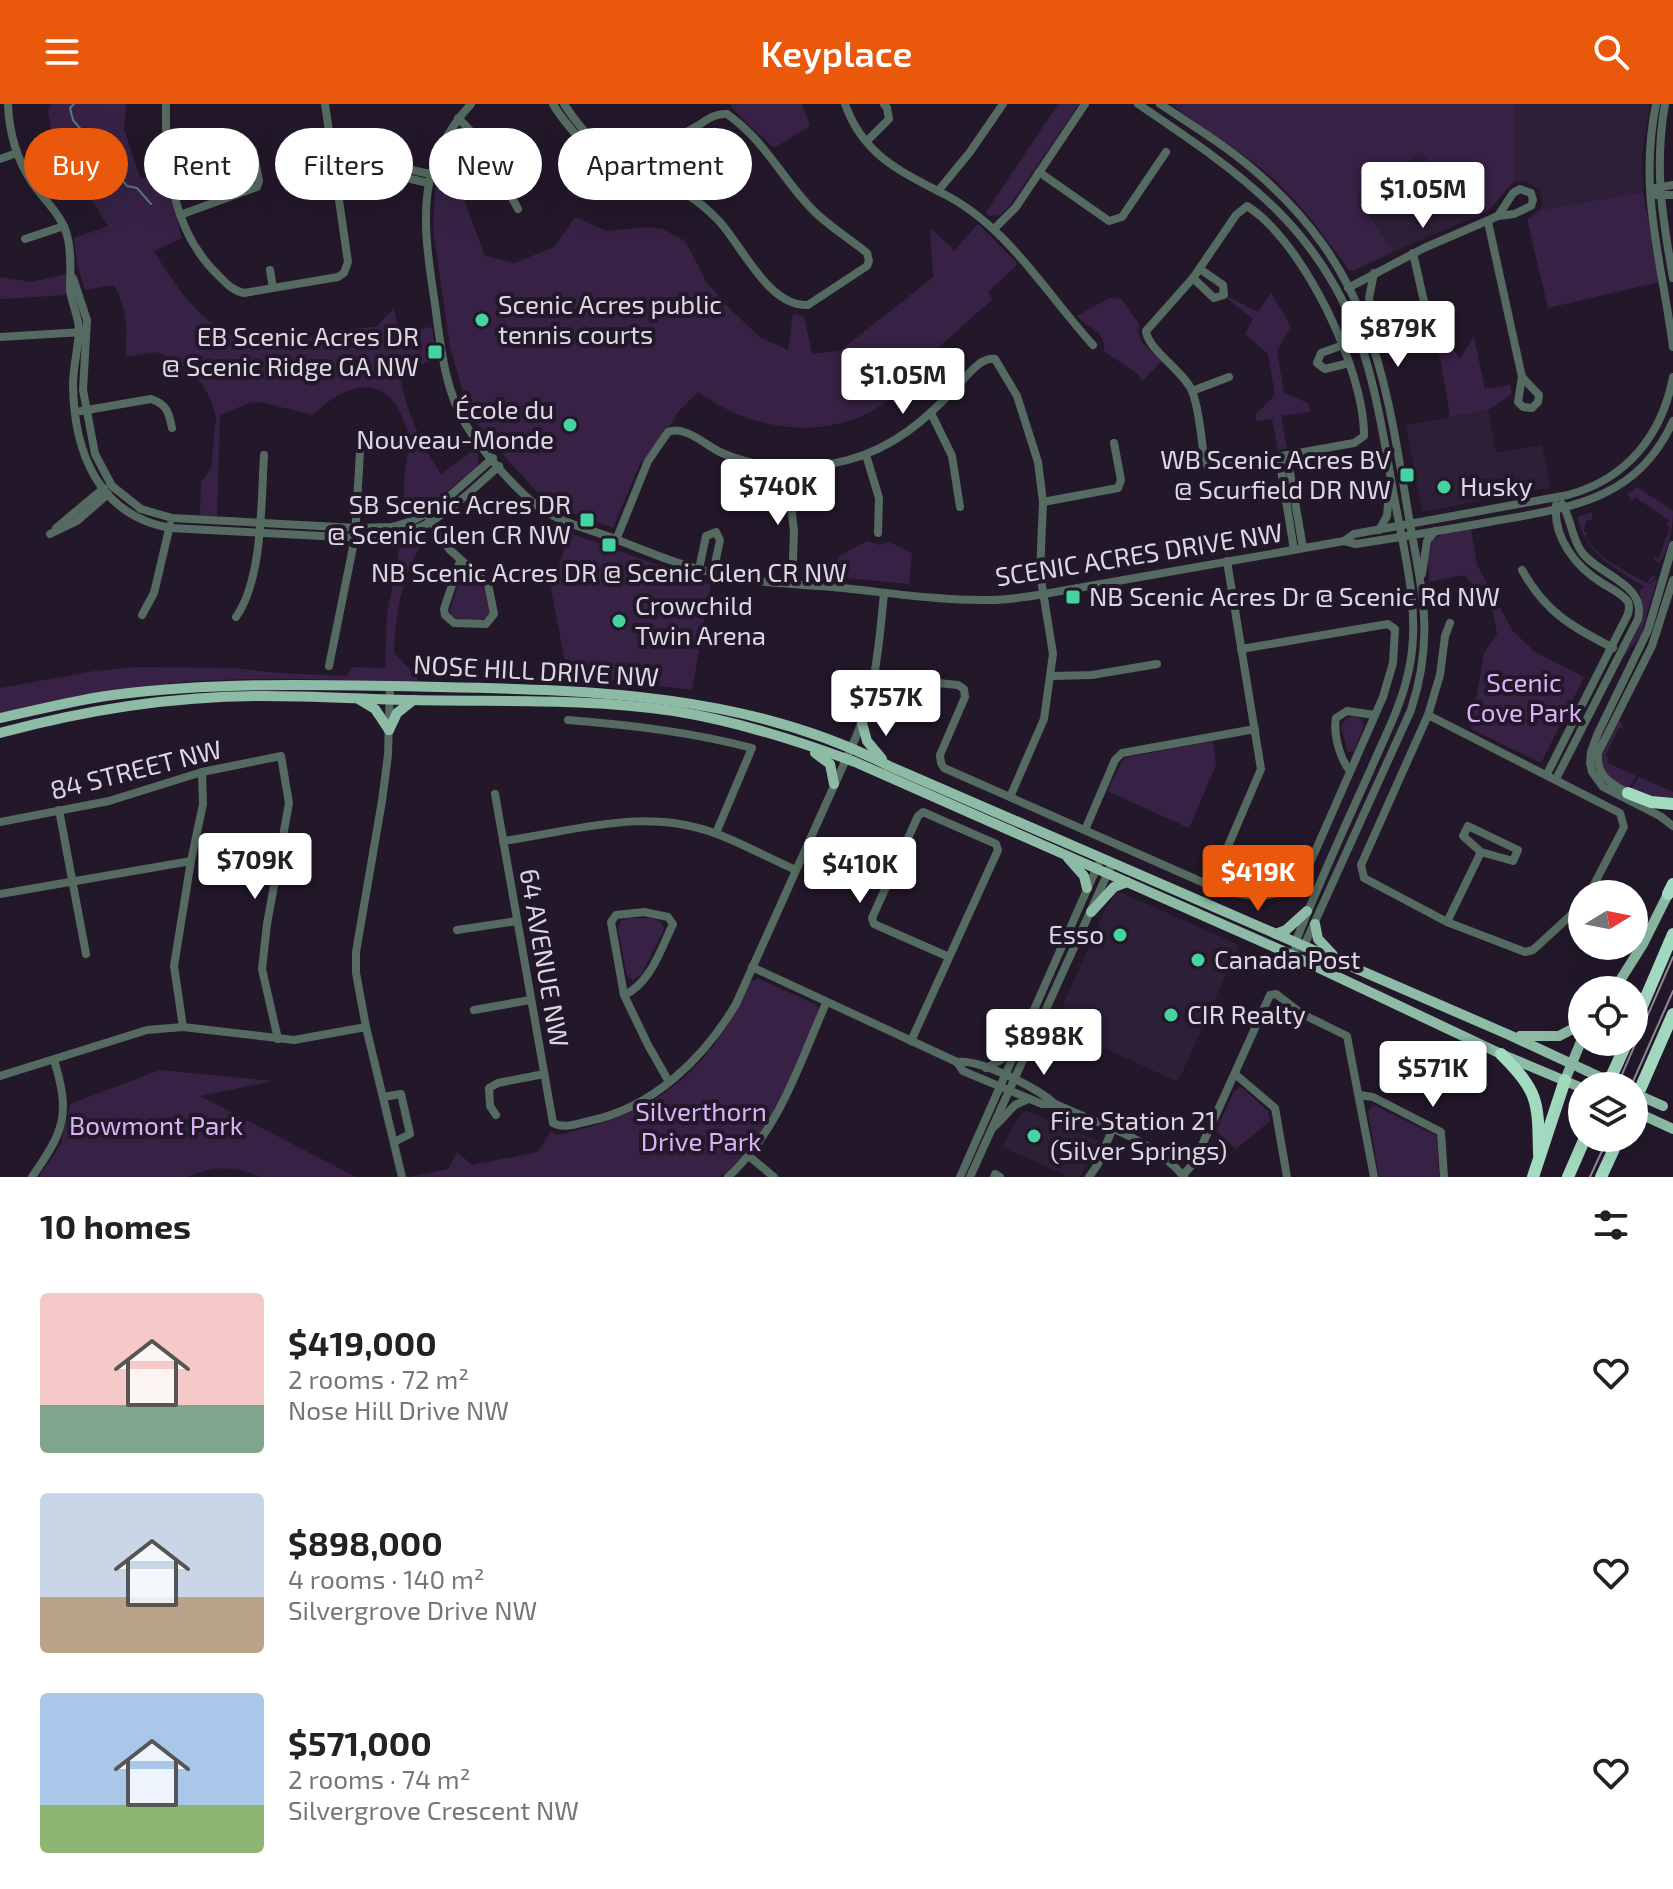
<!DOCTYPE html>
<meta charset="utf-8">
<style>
body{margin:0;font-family:"Exo 2",sans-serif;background:#f2f2f2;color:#222;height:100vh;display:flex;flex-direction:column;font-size:30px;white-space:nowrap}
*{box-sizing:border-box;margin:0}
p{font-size:26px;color:#767676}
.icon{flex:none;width:44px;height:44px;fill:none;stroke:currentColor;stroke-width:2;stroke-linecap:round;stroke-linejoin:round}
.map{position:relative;height:1073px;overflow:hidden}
.sheet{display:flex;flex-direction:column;background:#fff;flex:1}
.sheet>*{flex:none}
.guide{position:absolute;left:24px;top:24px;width:800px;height:72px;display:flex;gap:16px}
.needle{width:52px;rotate:80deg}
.controls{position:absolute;left:1568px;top:776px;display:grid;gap:16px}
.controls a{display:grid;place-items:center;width:80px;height:80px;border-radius:50%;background:#fff;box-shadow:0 8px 32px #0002;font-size:40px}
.price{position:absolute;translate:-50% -68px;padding:0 18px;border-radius:8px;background:#fff;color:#222;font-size:26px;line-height:52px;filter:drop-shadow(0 2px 4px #0008)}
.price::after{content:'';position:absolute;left:50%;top:48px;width:24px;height:18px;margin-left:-12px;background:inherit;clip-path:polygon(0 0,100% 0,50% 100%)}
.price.on{background:#ea580c;color:#fff}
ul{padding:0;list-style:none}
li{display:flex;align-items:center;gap:24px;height:200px;padding:0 40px}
li span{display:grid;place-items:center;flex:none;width:224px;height:160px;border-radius:8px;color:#555}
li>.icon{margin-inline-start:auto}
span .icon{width:96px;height:96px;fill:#fffc;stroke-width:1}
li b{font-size:34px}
h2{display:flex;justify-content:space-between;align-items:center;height:96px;padding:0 40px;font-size:34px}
.tag{padding:0 28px;border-radius:36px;background:#fff;box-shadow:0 8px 32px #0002;font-size:28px;line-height:72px}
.tag.on{background:#ea580c;color:#fff}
header{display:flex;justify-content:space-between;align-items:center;height:104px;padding:0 40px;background:#ea580c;color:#fff;font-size:36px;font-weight:600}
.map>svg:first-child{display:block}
.built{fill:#2d1f37}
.green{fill:#372245}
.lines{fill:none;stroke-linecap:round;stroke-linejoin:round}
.stream{stroke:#587c72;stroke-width:2}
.minor{stroke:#556b61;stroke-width:8}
.major{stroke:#8dbba6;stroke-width:10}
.highway{stroke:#a3dbc1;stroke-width:12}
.tram{stroke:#908897;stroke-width:2}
.major-bridge{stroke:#8dbba6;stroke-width:10}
.poi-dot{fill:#44d49f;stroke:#23182a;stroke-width:3}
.labels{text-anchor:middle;stroke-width:8;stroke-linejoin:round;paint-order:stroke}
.poi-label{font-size:26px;fill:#ddd6e3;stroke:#23182a;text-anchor:start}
.street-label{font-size:26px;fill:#ddd6e3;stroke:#23182a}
.park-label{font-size:26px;fill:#d9b3f5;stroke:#23182a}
</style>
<header><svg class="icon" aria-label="menu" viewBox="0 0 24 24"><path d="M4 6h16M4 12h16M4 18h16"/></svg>Keyplace<svg class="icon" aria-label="search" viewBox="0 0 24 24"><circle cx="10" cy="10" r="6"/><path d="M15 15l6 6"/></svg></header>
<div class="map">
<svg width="1673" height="1073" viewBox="0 0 1673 1073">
<rect width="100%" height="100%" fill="#23182a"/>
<g class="built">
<polygon points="1514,0 1650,0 1642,51 1643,88 1540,106 1542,97 1539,86 1527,77 1514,78"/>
<polygon points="1421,47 1473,114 1393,148 1357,93"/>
<polygon points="1488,306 1496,349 1542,341 1551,383 1422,408 1406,321"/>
<polygon points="1120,788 1239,841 1178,978 1078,932 1057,915 1104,808 1116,789"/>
<polygon points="1027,1007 1098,1037 1095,1050 1079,1073 1070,1073 1002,1043 1020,1011"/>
</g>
<g class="green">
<path d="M51 0H126L124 25 140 74 165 72 182 134 154 147C182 194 218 244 280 241 292 241 305 235 316 232 336 227 355 224 376 223L394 204 399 228 432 223 437 254 400 269C405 307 421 338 441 370L474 346 479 353 477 363 423 407 404 415C404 394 403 373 407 353 408 349 411 345 411 341 412 334 406 324 404 318 386 266 344 280 313 311L260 298 249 299 220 311 217 412 200 411 201 378 211 365 216 313 211 296 202 280 187 264 158 248 125 253C128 227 127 205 114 181L85 186 77 159 74 134 108 122 52 32 48 7Z"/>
<polygon points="730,0 802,0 810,22 774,44 741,14"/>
<polygon points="1058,0 1079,0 1011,100 1000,111 989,112 986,108"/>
<path d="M1171 0H1514V78C1497 93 1497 105 1473 114L1421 48 1357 93 1393 148 1353 167 1349 166C1328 137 1307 108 1282 83 1249 50 1207 29 1171 0Z"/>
<path d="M441 63 449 66 456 74 485 152 515 159 554 143 575 113 606 127 648 123 663 125 686 138 707 179 730 205 761 234 788 246 793 210 804 212 812 250 840 247 933 173 930 124 951 143 953 148 978 120 1016 158V162L988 188 993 195C970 215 947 235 925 257 912 271 898 290 882 301 823 339 751 326 698 288L676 310 675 315 640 360 613 424 565 406 539 390 482 328 468 305 450 243 433 126 435 86Z"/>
<polygon points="1643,88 1659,178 1548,204 1527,115 1540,106"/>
<polygon points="66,170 68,191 0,195 0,173 31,178"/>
<polygon points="1271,189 1291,222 1277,247 1284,289 1308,299 1310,308 1281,312 1287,344 1278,346 1272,315 1256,317 1255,311 1275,291 1268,250 1245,230 1253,215 1228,195 1229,193 1258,208"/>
<path d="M1109 194 1121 195 1140 221C1133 236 1152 247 1162 257L1142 277 1138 270 1104 247C1107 228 1088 225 1077 212Z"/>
<polygon points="1435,225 1460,254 1474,233 1485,285 1510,281 1512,290 1488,306 1450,313 1441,259 1431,228"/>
<path d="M1637 383 1673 407C1673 423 1669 447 1659 459L1655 457 1653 453 1659 454 1670 423 1666 421 1669 416 1635 393 1632 397 1627 390Z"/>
<path d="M1591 408 1593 416H1587L1583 427 1588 429 1585 432C1599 456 1624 466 1647 479L1652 471 1656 472 1645 483C1615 464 1586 450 1577 413Z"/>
<polygon points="1471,425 1477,461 1512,526 1535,548 1584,573 1541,659 1471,625 1484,549 1497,530 1493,509 1465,471 1429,478 1428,453 1433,436 1443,430"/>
<path d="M429 429C402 468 396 503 394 549L417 573 418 578C341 576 263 572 186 578 123 583 62 595 0 609V584L95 567 137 563 234 564 278 569 346 572 352 563 385 564 387 510 401 436Z"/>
<polygon points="570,429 680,469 684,473 711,480 692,586 613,576 568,573 551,485"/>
<polygon points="867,437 879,441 889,438 912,449 909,480 836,473 839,452"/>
<path d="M469 471C485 483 491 490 490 511 481 519 457 518 449 509L460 474Z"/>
<path d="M1657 475 1641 531 1622 555C1636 527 1647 518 1639 487Z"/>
<polygon points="1356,612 1362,615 1364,622 1354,647 1348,648 1341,623 1346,614"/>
<polygon points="1619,616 1624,625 1619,624 1605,652 1609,654 1608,659 1636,672 1628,685 1605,671 1601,654"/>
<polygon points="1213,637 1216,661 1189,724 1107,687 1124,654"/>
<polygon points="1639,673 1673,688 1673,696 1659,696 1631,685"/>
<polygon points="629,814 651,814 661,818 664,825 641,871 633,876 627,872 618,825 621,817"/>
<path d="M759 875 815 900 819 906C794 964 771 1033 720 1073H410L448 1065 457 1048 472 1061 538 1048 551 1027 557 1031C659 1009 707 970 751 877Z"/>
<path d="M160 966 273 977 200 992 356 1073H260C236 1061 211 1062 187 1073H39L61 1040 70 1000Z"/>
<polygon points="1241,983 1268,1007 1270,1017 1236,1045 1216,1027 1234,987"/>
<polygon points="1374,1001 1437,1032 1439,1073 1379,1073 1368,1007"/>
</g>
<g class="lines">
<polyline class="stream" points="74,0 70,4 73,16 89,35 87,48 94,60 115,67 127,82 137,84 151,100"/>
<g class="minor">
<path d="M8 0C9 29 17 56 33 80 45 97 61 110 67 131 72 149 70 167 70 185 71 199 79 212 79 227 78 245 73 263 73 281 74 348 98 411 170 424L380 435C431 429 462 395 499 362"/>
<path d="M166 0C165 61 172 128 219 172 227 180 233 187 244 189L338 173 344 169 348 158 325 0"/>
<path d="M471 0C417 59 422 113 433 187 440 231 442 282 466 321 481 346 519 390 543 406 563 419 588 425 610 433 644 446 678 461 713 469 752 479 793 480 833 483 885 488 938 497 990 496 1008 496 1026 493 1044 490L1344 437 1356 440C1401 433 1445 426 1489 418 1567 404 1637 398 1673 317"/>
<path d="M553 0C563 18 578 32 591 48 601 62 620 105 644 75 651 67 652 56 659 48 670 36 685 29 699 21 708 15 716 9 727 10 764 36 780 71 809 102 826 121 848 133 867 149L869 157 867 162 808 201C768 203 742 141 718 116 698 95 673 80 647 68 635 61 620 58 608 50 591 37 576 18 564 0"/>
<path d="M845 0C862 48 895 65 938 87L970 48 1003 0"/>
<path d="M1138 0C1240 69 1325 125 1364 250 1379 298 1386 348 1395 398 1405 451 1421 511 1409 565 1402 601 1384 634 1370 667 1344 724 1318 781 1295 839L1296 853"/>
<path d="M1160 0C1192 21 1226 42 1255 67 1372 168 1385 270 1409 414 1422 488 1435 532 1411 606L1303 844"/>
<path d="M1656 0C1638 88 1662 158 1673 243"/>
<path d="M1665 0C1654 63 1662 112 1673 174"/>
<path d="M458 14C486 40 500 72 518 105"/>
<polyline points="867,37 889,15 887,4 884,0"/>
<polyline points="0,55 17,49"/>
<polyline points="381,64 394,71 428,79"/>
<polyline points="1039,68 1109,117 1122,113 1166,48"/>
<polyline points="337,70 394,62 430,70"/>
<polyline points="1656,84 1673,81"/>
<polygon points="1520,85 1531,89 1533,96 1531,102 1514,110 1498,112 1513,89"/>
<path d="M938 87C1007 120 1043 186 1093 241"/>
<polyline points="1656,91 1673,91"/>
<path d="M1247 102C1303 137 1365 267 1364 332L1354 339 1214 364 1208 363 1204 356C1202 336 1199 304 1192 287 1183 266 1148 246 1146 227L1193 174 1236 111Z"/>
<polyline points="180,111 257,83 259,77 253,46"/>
<polyline points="1488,118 1522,273"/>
<polyline points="994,125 1016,103 1085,0"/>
<polyline points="25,135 64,122"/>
<polyline points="1413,149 1428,215"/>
<polyline points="270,166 273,184"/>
<polyline points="73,174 87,216 83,286 95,350 112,382 141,405 172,414 357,424 392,423 412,417 435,405 493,354"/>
<polyline points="1193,174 1214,194 1224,191 1223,181 1200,165"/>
<polyline points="1348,184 1424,144 1498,112"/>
<polyline points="1374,226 1369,194 1374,169"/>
<polyline points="0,233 83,228"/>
<polyline points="1343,241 1321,249 1317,259 1325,265 1349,259"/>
<polygon points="1522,273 1539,291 1538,298 1532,304 1523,303 1518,298"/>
<polyline points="1192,287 1229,273"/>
<path d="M81 307 151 295C167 300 169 309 172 324"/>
<polyline points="931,309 952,352 960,403"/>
<polyline points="866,351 879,394 878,429"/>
<polyline points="1287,351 1303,444"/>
<polyline points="1279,353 1294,446"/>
<polyline points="787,364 794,428 792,480"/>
<polyline points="1043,398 1118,384 1121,376 1114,339"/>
<polyline points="429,414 450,446 488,480 494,510 486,520 454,519 445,511 444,505 460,457"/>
<polyline points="56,424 104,384"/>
<polyline points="1379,426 1387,412 1389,388"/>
<polyline points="50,430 77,417 108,390"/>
<path d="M616 436 648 357 668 328C686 321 706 342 722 349 762 366 806 367 848 356 893 344 926 316 957 282 967 272 980 253 995 255L1017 292 1038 358 1043 398 1040 469 1053 550 1044 615 1010 693"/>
<path d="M1344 437 1354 430 1568 391C1627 375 1662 331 1673 273"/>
<polyline points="1673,441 1648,526 1598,629 1591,648 1590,659 1592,668 1603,683 1660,712 1673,722"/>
<polyline points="699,465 706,432 716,428 720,436 713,469"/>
<path d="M1522 466C1546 509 1571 522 1613 544"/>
<polyline points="1422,470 1427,437 1435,427"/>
<polyline points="142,511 154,489 170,421"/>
<path d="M236 513C263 475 261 397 264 351"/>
<polyline points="329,562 355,433 361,331"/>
<polyline points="1052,572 1092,571 1157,560"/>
<path d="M876 573 958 581 964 585 965 593 940 651 941 659 944 664 1211 782C1240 793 1278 799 1303 775L1383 593 1393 559 1395 525 1388 520 1241 545"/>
<polyline points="390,582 388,651 382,697 356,848 356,869 366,923 402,1073"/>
<polyline points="1428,611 1440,571 1445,532 1450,519"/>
<path d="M568 616C630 621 691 628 752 644L716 729"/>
<path d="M1350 667C1340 655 1333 630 1336 614L1347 607 1375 611"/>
<path d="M1547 670 1628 510C1629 505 1630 503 1628 498 1623 490 1610 484 1602 479 1576 463 1553 434 1556 401"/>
<path d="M1556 675 1638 515C1647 479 1597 471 1581 447 1571 432 1571 414 1562 400"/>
<path d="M1628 689C1610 679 1596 672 1598 649L1652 542 1673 476"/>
<path d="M495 690 553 1019C564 1025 576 1020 589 1017 653 1004 704 954 736 900L856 633C876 583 879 542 884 489"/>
<polyline points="59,706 86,850"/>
<polyline points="0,718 109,697 202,668 281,652 289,699 267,820 262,865 278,935"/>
<polyline points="1085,726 1115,656 1122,649 1255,625"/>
<path d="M503 737C575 727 646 702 717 730 744 740 770 755 796 766"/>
<polyline points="191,757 203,700 202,668"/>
<polyline points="1211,782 1261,665 1227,457"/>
<polyline points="0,790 191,757 174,862 183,923"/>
<polyline points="1582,801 1533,846 1525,848 1447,818 1364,774 1361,761 1428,611 1620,709 1624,723 1589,790"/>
<polyline points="1447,818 1481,748 1463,732 1468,722 1518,746 1513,757 1481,748"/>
<polyline points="457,826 517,817"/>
<polyline points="752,863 957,958 963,967 1042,1000 1055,1000"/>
<path d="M624 891 611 818 616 811 644 808 668 813 673 820C661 845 650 880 624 891L648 941 669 978"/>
<polyline points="474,906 530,896"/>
<polyline points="911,937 998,746 996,740 923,708 918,712 872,814 874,820 949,853"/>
<path d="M957 958C981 955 1037 984 1055 1000 1098 1020 1154 1035 1184 1073"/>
<polyline points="986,964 1001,956 1015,941"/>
<polyline points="1235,970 1275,1004 1287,1073"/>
<polyline points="0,972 147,926 183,923 294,936 366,923"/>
<polyline points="1359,991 1373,993 1441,1028 1444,1073"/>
<polyline points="383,993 401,990 410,1030 394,1038"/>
<polyline points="496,1011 490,1002 489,984 498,979 544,970"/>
<polyline points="995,1022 1015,1001 1028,995"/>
<polyline points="750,1053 774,1073"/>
<polyline points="1183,1071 1193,1060 1209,1026 1270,891 1276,890 1302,910 1347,932 1374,1073"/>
<path d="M32 1073C64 1027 71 1011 54 956"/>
<path d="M728 1073C779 1026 799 961 826 899"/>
<polyline points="960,1073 1098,761"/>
<polyline points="970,1073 1110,764"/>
<polyline points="994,1073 995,1070 1000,1073"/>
<polyline points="1089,1073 1098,1060 1112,1026"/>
</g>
<g class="major">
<polyline points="360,596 375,605 389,626"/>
<path d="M0 614C38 606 75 596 113 591 221 577 331 581 440 583 593 586 750 590 889 662L1507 930 1587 967"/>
<polyline points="862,619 867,637 882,655"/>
<polyline points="389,626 397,609 412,597"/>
<path d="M0 629C85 606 174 592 263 592 313 592 364 595 414 596 501 598 588 594 674 607 736 617 796 636 855 658L1283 847 1501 950 1582 984"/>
<polyline points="815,649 830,660 834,680"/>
<polyline points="1068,754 1084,772 1087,784"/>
<polyline points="1091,808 1114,783 1127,778"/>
<polyline points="1315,820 1318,835 1333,851"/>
<polyline points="1276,830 1286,826 1307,807"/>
<polyline points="1614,886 1643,840 1668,790"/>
<polyline points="1520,932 1559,932 1582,920"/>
<polyline points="1565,976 1582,935"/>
<polyline points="1634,1007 1673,1025"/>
</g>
<g class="highway">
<polyline points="1628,689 1651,698 1673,700"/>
<polyline points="1668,790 1673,780"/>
<polyline points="1634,921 1673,830"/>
<path d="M1501 950C1539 988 1538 997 1539 1050"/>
<polyline points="1607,982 1627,938"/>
<polyline points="1634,999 1673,910"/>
<polyline points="1533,1073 1565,976"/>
<polyline points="1568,1073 1585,1034"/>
<polyline points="1601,1073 1619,1034"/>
</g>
<g class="tram">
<polyline points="1617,982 1673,853"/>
<polyline points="1631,982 1673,887"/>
<polyline points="1590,1073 1608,1034"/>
</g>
<g class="major-bridge">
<polyline points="1587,967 1619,982"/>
<polyline points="1634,989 1663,1002"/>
</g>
</g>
<g class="poi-dot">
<circle cx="482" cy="216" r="8"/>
<rect x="427" y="240" width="16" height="16" rx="4"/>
<circle cx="570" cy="321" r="8"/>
<rect x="1399" y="363" width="16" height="16" rx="4"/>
<circle cx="1444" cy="383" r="8"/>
<rect x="579" y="408" width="16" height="16" rx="4"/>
<rect x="601" y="433" width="16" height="16" rx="4"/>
<rect x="1065" y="485" width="16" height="16" rx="4"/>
<circle cx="619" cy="517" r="8"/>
<circle cx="1120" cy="831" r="8"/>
<circle cx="1198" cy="856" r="8"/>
<circle cx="1171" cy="911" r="8"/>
<circle cx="1034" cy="1032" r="8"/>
</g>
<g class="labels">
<g class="poi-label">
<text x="498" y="210">Scenic Acres public<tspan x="498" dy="30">tennis courts</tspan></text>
<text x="419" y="242" text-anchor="end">EB Scenic Acres DR<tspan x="419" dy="30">@ Scenic Ridge GA NW</tspan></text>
<text x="554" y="315" text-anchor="end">École du<tspan x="554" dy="30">Nouveau-Monde</tspan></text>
<text x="1391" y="365" text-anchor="end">WB Scenic Acres BV<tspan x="1391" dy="30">@ Scurfield DR NW</tspan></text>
<text x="1460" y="392">Husky</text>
<text x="571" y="410" text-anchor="end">SB Scenic Acres DR<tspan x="571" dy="30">@ Scenic Glen CR NW</tspan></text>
<text x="609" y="478" text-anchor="middle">NB Scenic Acres DR @ Scenic Glen CR NW</text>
<text x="1089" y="502">NB Scenic Acres Dr @ Scenic Rd NW</text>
<text x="635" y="511">Crowchild<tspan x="635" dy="30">Twin Arena</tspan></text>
<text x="1104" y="840" text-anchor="end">Esso</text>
<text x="1214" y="865">Canada Post</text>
<text x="1187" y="920">CIR Realty</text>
<text x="1050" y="1026">Fire Station 21<tspan x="1050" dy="30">(Silver Springs)</tspan></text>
</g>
<g class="street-label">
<text transform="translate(1139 451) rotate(-9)" y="9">SCENIC ACRES DRIVE NW</text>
<text transform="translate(536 567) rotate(3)" y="9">NOSE HILL DRIVE NW</text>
<text transform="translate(136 666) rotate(-14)" y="9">84 STREET NW</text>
<text transform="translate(544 854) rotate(80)" y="9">64 AVENUE NW</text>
</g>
<g class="park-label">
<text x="1524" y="588">Scenic<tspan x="1524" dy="30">Cove Park</tspan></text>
<text x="701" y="1017">Silverthorn<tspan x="701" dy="30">Drive Park</tspan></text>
<text x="156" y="1031">Bowmont Park</text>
</g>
</g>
</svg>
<div class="controls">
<a><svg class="needle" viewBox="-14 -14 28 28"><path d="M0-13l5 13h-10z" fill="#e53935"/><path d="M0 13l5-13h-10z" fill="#767676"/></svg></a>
<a><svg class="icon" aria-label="locate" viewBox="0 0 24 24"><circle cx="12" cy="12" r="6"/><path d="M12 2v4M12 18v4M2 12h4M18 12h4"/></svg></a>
<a><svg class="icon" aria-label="layers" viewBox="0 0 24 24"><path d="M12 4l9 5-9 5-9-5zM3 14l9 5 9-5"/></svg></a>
</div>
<b class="price" style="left:1423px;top:126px">$1.05M</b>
<b class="price" style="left:1398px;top:265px">$879K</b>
<b class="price" style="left:903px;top:312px">$1.05M</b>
<b class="price" style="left:778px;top:423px">$740K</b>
<b class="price" style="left:886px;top:634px">$757K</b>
<b class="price" style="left:255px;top:797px">$709K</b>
<b class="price" style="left:860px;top:801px">$410K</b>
<b class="price on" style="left:1258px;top:809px">$419K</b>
<b class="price" style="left:1044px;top:973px">$898K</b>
<b class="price" style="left:1433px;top:1005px">$571K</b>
<div class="guide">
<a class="tag on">Buy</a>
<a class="tag">Rent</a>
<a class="tag">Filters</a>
<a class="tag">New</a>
<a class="tag">Apartment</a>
</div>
</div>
<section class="sheet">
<h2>10 homes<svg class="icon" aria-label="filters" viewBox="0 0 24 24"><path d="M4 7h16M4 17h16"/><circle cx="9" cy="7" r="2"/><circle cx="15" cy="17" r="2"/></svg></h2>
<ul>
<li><span style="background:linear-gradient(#f6c9c9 70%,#7fa58c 0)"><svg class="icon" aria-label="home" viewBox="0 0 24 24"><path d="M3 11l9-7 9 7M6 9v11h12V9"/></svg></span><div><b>$419,000</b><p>2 rooms · 72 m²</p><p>Nose Hill Drive NW</p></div><svg class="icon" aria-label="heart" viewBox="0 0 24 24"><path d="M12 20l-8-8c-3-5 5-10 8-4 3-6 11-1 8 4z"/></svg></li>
<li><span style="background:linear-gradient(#c9d6e8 65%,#b9a48a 0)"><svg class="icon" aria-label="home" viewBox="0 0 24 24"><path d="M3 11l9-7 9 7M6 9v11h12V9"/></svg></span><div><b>$898,000</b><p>4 rooms · 140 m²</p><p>Silvergrove Drive NW</p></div><svg class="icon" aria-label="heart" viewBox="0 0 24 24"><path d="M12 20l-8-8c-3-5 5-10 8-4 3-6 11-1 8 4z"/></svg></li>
<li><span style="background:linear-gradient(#a9c7e8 70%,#8fb573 0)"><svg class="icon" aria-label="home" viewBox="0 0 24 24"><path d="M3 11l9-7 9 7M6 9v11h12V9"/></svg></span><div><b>$571,000</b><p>2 rooms · 74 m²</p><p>Silvergrove Crescent NW</p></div><svg class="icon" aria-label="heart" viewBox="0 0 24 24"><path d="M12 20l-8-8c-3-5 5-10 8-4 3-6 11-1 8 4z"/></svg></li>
</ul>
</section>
